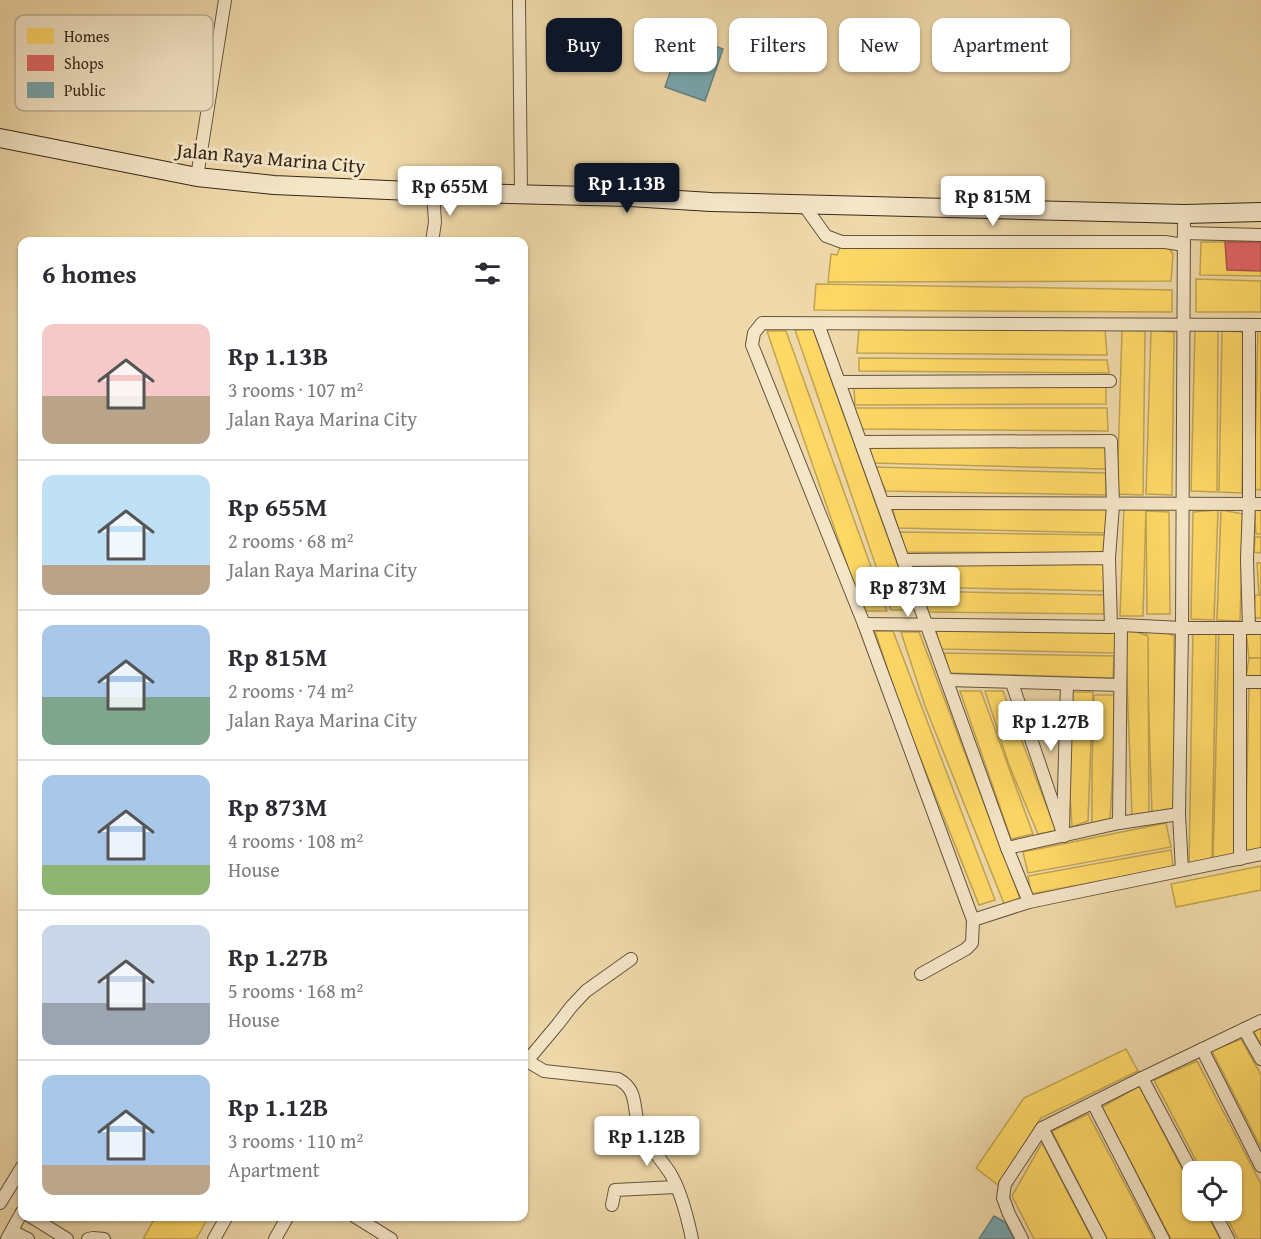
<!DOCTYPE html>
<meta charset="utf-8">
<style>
body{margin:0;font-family:"Gentium Book Plus",serif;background:#f2f2f3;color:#2b2b33;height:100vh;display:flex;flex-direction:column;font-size:22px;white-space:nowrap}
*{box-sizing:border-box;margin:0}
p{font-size:20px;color:#7c7c81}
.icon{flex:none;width:33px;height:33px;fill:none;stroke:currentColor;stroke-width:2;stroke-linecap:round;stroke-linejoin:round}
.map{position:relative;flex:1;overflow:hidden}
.details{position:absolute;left:18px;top:237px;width:510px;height:984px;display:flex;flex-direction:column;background:#fff;border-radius:12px;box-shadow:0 2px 4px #0004}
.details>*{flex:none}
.hud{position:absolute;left:546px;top:18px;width:570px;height:54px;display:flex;gap:12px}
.fabs{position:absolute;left:1182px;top:1161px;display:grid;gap:12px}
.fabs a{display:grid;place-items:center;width:60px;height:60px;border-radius:12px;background:#fff;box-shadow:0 2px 4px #0004;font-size:30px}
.price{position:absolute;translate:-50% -51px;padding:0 14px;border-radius:6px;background:#fff;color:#222;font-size:20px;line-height:39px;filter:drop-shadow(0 2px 3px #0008)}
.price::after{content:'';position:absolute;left:50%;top:36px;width:18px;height:14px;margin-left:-9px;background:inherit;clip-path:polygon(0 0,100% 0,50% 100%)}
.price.active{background:#111827;color:#fff}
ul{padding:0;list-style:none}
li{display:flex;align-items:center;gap:18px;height:150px;padding:0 24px}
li+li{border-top:2px solid #e1e1e2}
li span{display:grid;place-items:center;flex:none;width:168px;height:120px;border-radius:12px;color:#555}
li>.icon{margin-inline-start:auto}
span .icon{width:72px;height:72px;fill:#fffc;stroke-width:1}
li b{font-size:26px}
h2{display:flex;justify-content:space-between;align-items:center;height:72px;padding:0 24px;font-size:26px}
.pill{padding:0 21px;border-radius:12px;background:#fff;box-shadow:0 2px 4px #0004;font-size:21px;line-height:54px}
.pill.active{background:#111827;color:#fff}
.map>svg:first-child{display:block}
.homes{fill:#ffd966;stroke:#c2a44f;stroke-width:1.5}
.shops{fill:#e06666;stroke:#ad534f;stroke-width:1.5}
.public{fill:#76a5af;stroke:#628082;stroke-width:1.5}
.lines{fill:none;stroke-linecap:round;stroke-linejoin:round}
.street-casing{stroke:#64543e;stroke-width:14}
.secondary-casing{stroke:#35281a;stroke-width:20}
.street{stroke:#f5e6c8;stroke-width:12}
.secondary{stroke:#f5e6c8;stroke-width:18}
.labels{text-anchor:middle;stroke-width:6;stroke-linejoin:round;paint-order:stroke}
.street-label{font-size:20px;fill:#35281a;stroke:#f5e6c8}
.key{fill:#f5e6c8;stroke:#bbad94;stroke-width:1.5}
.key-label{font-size:16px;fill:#35281a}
</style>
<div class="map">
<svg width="1261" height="1239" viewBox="0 0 1261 1239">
<rect width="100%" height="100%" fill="#efd9aa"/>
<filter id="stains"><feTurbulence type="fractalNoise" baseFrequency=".00333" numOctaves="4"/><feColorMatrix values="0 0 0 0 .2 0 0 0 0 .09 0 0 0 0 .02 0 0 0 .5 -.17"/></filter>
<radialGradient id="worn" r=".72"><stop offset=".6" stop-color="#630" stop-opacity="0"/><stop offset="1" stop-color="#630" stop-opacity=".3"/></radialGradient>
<g class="homes">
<polygon points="842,242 1165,242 1173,254 1171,281 828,282 831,254 837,255"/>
<polygon points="1201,242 1261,242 1261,276 1200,275"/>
<polygon points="1196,279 1261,281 1261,312 1196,312"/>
<polygon points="816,284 1172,290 1172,312 814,310"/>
<polygon points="1195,327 1218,328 1217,492 1191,491"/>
<polygon points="859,328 1105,330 1107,355 857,353"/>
<polygon points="1258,328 1261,328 1261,490 1254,489"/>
<polygon points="813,329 914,610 891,610 795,330"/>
<polygon points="1122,330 1145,331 1143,495 1117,494"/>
<polygon points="1151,330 1174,332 1172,495 1146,494"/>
<polygon points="767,331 786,331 887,611 863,611 792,405"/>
<polygon points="1222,331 1245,332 1242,493 1219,492"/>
<polygon points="859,358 1107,360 1109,373 859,371"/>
<polygon points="1106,386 1106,404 855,405 854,387"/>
<polygon points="855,408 1107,408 1108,431 861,429 855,416"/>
<polygon points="865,442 1107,444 1106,469 872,463"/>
<polygon points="874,467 1106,473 1106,495 886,491"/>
<polygon points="1254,504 1261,504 1261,534 1256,534"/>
<polygon points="1124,506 1146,506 1143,616 1120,616"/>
<polygon points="892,507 1107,509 1107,533 898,528"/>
<polygon points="1218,510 1214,620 1191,619 1193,512"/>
<polygon points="1221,510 1243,514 1240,621 1217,620"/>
<polygon points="1146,511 1169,512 1170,614 1147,614"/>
<polygon points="900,532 1106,535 1106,553 906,552"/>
<polygon points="1255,537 1261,537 1261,553 1254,552"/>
<polygon points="911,561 1104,563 1104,591 920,587"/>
<polygon points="1257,563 1261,563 1261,594 1259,594"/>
<polygon points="919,591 1105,595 1104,614 926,612"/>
<polygon points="1255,595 1261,595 1261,618 1254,618"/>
<polygon points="1146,625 1174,636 1175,814 1152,813"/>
<polygon points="935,628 1115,631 1115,653 941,649"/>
<polygon points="1125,628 1148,636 1149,814 1132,816"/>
<polygon points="1219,628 1238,631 1235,857 1213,862"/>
<polygon points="1193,630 1216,631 1212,861 1189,866"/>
<polygon points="875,631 893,631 995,900 979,905 899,705"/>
<polygon points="901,632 919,632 1021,901 1005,906 925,706"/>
<polygon points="1246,632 1261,632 1261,658 1249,658"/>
<polygon points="944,653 1114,656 1113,678 950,673"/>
<polygon points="1249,658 1261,658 1261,677 1246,677"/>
<polygon points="1249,688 1261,688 1261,851 1245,855"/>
<polygon points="960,691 981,691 1033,834 1011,839"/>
<polygon points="985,691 1003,691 1056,831 1038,834 1009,765"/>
<polygon points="1071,692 1093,692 1088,821 1072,827 1068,767"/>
<polygon points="1094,695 1117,695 1110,821 1092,824 1092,770"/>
<polygon points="1166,823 1171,847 1028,873 1023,852"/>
<polygon points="1171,850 1173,867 1031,894 1028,876"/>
<polygon points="1261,866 1261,890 1176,907 1171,884"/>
<polygon points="1261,1028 1261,1045 1254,1032"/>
<polygon points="1241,1039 1261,1075 1261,1148 1212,1051"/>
<polygon points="1126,1049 1138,1071 1041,1118 998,1185 976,1168 1024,1098"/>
<polygon points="1197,1061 1261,1184 1261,1239 1238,1239 1223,1210 1232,1210 1232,1172 1202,1172 1154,1080"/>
<polygon points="1139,1086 1192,1188 1192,1210 1205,1210 1220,1239 1171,1239 1102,1107"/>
<polygon points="1088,1114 1154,1239 1107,1239 1052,1131"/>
<polygon points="1042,1143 1092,1239 1034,1239 1012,1196"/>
<polygon points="156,1216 209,1216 196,1239 143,1239"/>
</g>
<polygon class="shops" points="1225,242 1261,242 1261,271 1227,270"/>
<g class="public">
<polygon points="683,35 723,49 705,101 665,87"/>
<polygon points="994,1216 1005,1222 1014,1239 979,1239"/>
</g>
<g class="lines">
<g class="street-casing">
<g id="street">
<polyline points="519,0 521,194"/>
<polyline points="197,177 225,0"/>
<polyline points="803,204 826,236 842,242 1165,242 1184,245"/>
<polyline points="1184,233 1261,235"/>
<polyline points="432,242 435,222 433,192"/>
<polyline points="818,324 1007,848 1029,902"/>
<polyline points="839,382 1110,381"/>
<polyline points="861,442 1111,441 1113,505 1109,558"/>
<polyline points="883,503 1261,504"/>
<polyline points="903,560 1109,558 1111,627"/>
<polyline points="864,624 1111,627 1121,625 1182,628 1261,628"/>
<polyline points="1240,628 1240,859"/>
<polyline points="1249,628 1247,559 1249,504 1249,326"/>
<polyline points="947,680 1120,685"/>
<polyline points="1240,682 1261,682"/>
<polyline points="1012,683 1064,836"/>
<polyline points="1119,823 1121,625"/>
<polyline points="1063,827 1067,684"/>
<polyline points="1007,848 1119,823 1179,814"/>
<polyline points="1182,870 1179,814 1182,628 1184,214"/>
<polyline points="973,920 1029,902 1261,854"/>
<polyline points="921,974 966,949 972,943 973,920 864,624 752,345 754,333 762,323 1261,325"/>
<polyline points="1244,1029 1261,1059"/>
<polyline points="1202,1049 1261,1166"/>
<path d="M524 1059 544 1071 618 1079C641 1091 631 1112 641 1131 648 1146 661 1159 670 1173 680 1189 688 1220 692 1239"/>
<polyline points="527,1061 558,1024 571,1007 586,991 631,959"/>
<polyline points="1142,1078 1192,1172"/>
<polyline points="1093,1103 1163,1239"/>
<polyline points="1042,1128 1100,1239"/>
<polyline points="0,1203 22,1167"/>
<polyline points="612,1205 615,1190 676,1187"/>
<polyline points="1213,1210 1228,1239"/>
<polyline points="30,1216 67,1239"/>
<polyline points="354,1216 391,1239"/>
<polyline points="12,1231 28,1239"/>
<polyline points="7,1239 22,1212"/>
<polyline points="88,1239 93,1238 104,1239"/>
<polyline points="214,1239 227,1216"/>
<polyline points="275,1239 288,1216"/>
<polyline points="1022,1239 1009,1214 1003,1198 1005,1184 1042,1128 1142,1078 1261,1021"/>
</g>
</g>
<g class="secondary-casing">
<polyline id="secondary" points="0,138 197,177 274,185 433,192 630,197 711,202 1184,214 1261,212"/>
</g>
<use href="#street" class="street"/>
<use href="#secondary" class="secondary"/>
</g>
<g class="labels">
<g class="street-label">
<text transform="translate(271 158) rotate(5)" y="7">Jalan Raya Marina City</text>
</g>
</g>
<rect x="15" y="15" width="198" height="96" rx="9" class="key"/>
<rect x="27" y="28" width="27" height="16" fill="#ffd966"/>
<rect x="27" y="55" width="27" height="16" fill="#e06666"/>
<rect x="27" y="82" width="27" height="16" fill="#76a5af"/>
<g class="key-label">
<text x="64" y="42">Homes</text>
<text x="64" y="69">Shops</text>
<text x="64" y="96">Public</text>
</g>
<rect width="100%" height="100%" filter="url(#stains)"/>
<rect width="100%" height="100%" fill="url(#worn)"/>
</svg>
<div class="fabs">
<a><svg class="icon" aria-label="locate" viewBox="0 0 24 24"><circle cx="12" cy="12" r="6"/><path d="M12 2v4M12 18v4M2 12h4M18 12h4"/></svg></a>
</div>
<b class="price active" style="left:627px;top:214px">Rp 1.13B</b>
<b class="price" style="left:450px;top:217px">Rp 655M</b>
<b class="price" style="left:993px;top:227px">Rp 815M</b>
<b class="price" style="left:908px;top:618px">Rp 873M</b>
<b class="price" style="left:1051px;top:752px">Rp 1.27B</b>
<b class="price" style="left:647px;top:1167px">Rp 1.12B</b>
<div class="hud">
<a class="pill active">Buy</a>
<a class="pill">Rent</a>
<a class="pill">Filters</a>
<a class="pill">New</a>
<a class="pill">Apartment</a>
</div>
<section class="details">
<h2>6 homes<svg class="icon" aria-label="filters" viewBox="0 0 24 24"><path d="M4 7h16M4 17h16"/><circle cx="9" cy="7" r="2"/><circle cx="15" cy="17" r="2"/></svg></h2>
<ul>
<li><span style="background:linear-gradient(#f6c9c9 60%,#b9a48a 0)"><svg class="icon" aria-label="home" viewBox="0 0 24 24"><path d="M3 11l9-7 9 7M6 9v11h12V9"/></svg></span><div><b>Rp 1.13B</b><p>3 rooms · 107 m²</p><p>Jalan Raya Marina City</p></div></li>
<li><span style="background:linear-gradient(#bfe0f5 75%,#b9a48a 0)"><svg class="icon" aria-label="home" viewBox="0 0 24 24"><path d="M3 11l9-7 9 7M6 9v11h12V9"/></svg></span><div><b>Rp 655M</b><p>2 rooms · 68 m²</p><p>Jalan Raya Marina City</p></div></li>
<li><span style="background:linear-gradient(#a9c7e8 60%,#7fa58c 0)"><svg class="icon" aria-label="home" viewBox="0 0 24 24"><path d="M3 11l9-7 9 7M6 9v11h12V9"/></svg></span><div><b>Rp 815M</b><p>2 rooms · 74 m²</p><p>Jalan Raya Marina City</p></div></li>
<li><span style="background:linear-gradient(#a9c7e8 75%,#8fb573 0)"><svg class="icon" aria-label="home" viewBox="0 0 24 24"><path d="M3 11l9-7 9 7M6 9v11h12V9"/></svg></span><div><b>Rp 873M</b><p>4 rooms · 108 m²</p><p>House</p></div></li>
<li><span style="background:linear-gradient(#c9d6e8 65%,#9aa5b1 0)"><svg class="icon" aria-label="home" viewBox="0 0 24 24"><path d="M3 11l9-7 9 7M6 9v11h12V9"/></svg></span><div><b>Rp 1.27B</b><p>5 rooms · 168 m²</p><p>House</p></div></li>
<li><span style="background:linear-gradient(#a9c7e8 75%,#b9a48a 0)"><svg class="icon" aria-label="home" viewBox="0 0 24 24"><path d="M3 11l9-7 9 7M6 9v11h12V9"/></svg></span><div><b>Rp 1.12B</b><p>3 rooms · 110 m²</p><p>Apartment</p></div></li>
</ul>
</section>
</div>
